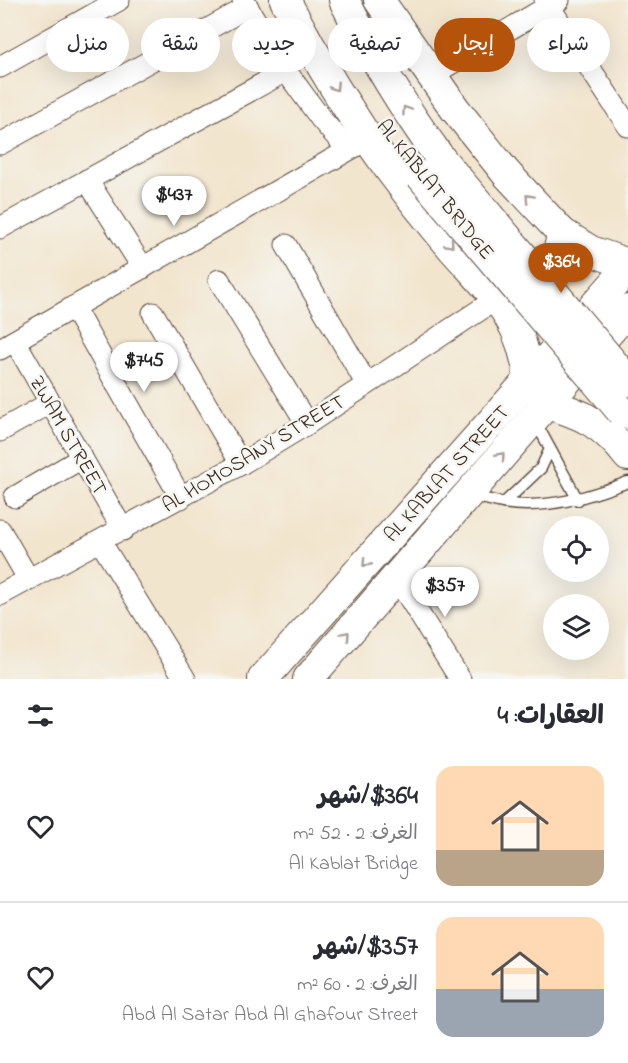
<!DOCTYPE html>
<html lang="ar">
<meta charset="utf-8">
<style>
body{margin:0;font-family:"Indie Flower","Playpen Sans Arabic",sans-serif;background:#f7f7f7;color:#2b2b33;direction:rtl;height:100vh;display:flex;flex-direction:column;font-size:22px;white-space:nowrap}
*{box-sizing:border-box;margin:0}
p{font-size:20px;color:#7c7c81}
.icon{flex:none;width:33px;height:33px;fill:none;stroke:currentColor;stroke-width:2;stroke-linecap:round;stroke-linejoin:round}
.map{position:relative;height:679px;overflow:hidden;direction:ltr}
.details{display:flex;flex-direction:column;background:#fff;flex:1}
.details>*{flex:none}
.top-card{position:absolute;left:18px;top:18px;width:592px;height:54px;direction:rtl;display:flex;gap:12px}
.tools{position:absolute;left:543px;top:516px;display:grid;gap:12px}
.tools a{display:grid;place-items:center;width:66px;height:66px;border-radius:50%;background:#fff;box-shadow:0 6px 24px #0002;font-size:30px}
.price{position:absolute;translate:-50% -51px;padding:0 14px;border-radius:21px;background:#fff;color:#222;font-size:20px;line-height:39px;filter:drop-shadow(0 2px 3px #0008)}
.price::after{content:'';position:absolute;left:50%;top:36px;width:18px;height:14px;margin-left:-9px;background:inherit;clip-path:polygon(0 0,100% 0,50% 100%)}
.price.on{background:#b45309;color:#fff}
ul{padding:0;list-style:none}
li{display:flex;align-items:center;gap:18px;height:150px;padding:0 24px}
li+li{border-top:2px solid #e1e1e2}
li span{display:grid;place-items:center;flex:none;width:168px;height:120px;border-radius:18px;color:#555}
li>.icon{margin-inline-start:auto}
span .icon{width:72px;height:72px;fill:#fffc;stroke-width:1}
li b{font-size:26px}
h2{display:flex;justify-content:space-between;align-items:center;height:72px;padding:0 24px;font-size:26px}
.pill{padding:0 21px;border-radius:27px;background:#fff;box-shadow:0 6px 24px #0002;font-size:21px;line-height:54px}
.pill.on{background:#b45309;color:#fff}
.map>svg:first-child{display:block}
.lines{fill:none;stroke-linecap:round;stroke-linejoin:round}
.service-casing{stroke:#564638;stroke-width:13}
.minor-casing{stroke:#564638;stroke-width:23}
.secondary-casing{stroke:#564638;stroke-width:32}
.service{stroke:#fff;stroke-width:10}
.minor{stroke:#fff;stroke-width:21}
.secondary{stroke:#fff;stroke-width:30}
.secondary-bridge-casing{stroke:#564638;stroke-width:32;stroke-linecap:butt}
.secondary-bridge{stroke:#fff;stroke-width:30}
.oneway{stroke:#a79f9a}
.labels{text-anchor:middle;stroke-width:5;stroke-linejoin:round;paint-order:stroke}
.street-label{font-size:21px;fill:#3b2a1e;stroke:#f6f6f2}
</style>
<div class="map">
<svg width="628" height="679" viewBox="0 0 628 679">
<rect width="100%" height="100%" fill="#f6f6f2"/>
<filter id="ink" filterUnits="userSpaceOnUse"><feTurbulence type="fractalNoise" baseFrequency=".0167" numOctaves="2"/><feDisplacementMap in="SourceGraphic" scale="12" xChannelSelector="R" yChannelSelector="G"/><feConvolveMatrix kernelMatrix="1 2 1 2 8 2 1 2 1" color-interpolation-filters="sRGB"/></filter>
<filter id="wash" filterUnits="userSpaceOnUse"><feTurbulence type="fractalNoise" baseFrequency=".008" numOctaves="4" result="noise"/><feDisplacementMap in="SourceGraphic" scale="24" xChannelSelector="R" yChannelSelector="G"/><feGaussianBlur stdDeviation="1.35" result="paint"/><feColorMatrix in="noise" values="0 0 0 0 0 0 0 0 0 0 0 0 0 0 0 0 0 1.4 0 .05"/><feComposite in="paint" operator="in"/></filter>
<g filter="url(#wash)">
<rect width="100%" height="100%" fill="#f2e5ce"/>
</g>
<g filter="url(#ink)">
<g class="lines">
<g class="service-casing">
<g id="service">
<polyline points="535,421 578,500"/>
<path d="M471 495C482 498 492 501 503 503 547 510 588 497 628 482"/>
<polyline points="504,503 541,468 550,449"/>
</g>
</g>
<g class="minor-casing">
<g id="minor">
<polyline points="243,0 286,71 321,119 348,150"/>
<polyline points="545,0 628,126"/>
<polyline points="0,67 119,0"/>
<polyline points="430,76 559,0"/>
<polyline points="0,144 248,7"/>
<polyline points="87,180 143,268"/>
<polyline points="0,228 286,71"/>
<polyline points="286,245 366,383"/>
<polyline points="219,280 307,424"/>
<polyline points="73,307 181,498"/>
<polyline points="153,313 241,464"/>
<polyline points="15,341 123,530"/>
<polyline points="0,349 368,139"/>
<polyline points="0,431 50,403"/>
<polyline points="15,497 82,458"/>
<polyline points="0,530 29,580"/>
<polyline points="100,541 185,679"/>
<polyline points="396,577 460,679"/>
<polyline points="0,595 241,464 307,424 498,298"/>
</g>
</g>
<g class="secondary-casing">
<g id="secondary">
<path d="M285 0C316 59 351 116 390 170 410 197 431 223 453 249 492 293 522 317 529 379"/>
<path d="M344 0C372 56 403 107 440 158"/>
<polyline points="379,0 455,109 506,173 562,233 591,251 628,264"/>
<path d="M521 292C547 280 559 260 562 233"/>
<path d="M545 404C582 412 605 426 628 456"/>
<polyline points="263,679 628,268"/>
<polyline points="308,679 628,310"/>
</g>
</g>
<use href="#service" class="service"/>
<use href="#minor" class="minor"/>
<use href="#secondary" class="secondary"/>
<g class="secondary-bridge-casing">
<g id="secondary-bridge">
<polyline points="440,158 628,381"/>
<polyline points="421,176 622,412"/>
</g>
</g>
<use href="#secondary-bridge" class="secondary-bridge"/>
</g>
<defs><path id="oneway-chevron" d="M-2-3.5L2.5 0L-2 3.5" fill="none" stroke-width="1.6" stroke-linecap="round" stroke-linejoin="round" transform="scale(1.5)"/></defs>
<g class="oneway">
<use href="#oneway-chevron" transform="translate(335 87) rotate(57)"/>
<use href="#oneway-chevron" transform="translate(406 110) rotate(-124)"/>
<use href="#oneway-chevron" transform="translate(529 198) rotate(-133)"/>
<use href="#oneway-chevron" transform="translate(450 244) rotate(49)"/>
<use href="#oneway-chevron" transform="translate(501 456) rotate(-49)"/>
<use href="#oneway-chevron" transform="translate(366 563) rotate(132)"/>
<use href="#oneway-chevron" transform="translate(346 635) rotate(-49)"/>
</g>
</g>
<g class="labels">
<g class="street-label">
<text transform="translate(436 189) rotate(51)" y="7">AL KABLAT BRIDGE</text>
<text transform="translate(69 435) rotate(60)" y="7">ZWAM STREET</text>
<text transform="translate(253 453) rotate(-31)" y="7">AL HOMOSANY STREET</text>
<text transform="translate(446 473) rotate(-48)" y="7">AL KABLAT STREET</text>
</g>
</g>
</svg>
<div class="tools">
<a><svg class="icon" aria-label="locate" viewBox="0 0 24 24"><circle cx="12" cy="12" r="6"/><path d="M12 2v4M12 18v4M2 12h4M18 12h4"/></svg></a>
<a><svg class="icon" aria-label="layers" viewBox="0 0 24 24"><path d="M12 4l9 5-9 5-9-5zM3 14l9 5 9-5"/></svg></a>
</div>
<b class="price" style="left:174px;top:227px">$437</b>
<b class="price on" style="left:561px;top:294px">$364</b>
<b class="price" style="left:144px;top:393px">$745</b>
<b class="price" style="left:445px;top:618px">$357</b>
<div class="top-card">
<a class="pill">شراء</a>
<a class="pill on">إيجار</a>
<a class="pill">تصفية</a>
<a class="pill">جديد</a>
<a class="pill">شقة</a>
<a class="pill">منزل</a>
</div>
</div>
<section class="details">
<h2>العقارات: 4<svg class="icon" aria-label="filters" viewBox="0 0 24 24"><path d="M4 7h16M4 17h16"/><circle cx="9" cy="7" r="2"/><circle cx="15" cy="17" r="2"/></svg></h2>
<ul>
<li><span style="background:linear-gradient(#ffd9b3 70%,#b9a48a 0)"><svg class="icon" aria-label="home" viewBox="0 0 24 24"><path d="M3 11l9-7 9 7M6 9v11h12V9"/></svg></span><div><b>$364/شهر</b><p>الغرف: 2 · 52 m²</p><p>Al Kablat Bridge</p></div><svg class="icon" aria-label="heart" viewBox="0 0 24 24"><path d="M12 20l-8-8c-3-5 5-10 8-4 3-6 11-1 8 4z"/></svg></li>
<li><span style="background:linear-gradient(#ffd9b3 60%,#9aa5b1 0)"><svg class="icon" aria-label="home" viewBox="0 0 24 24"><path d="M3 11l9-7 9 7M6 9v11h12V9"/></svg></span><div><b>$357/شهر</b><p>الغرف: 2 · 60 m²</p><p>Abd Al Satar Abd Al Ghafour Street</p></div><svg class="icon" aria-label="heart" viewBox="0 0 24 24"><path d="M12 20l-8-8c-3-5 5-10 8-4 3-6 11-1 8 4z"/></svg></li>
</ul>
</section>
